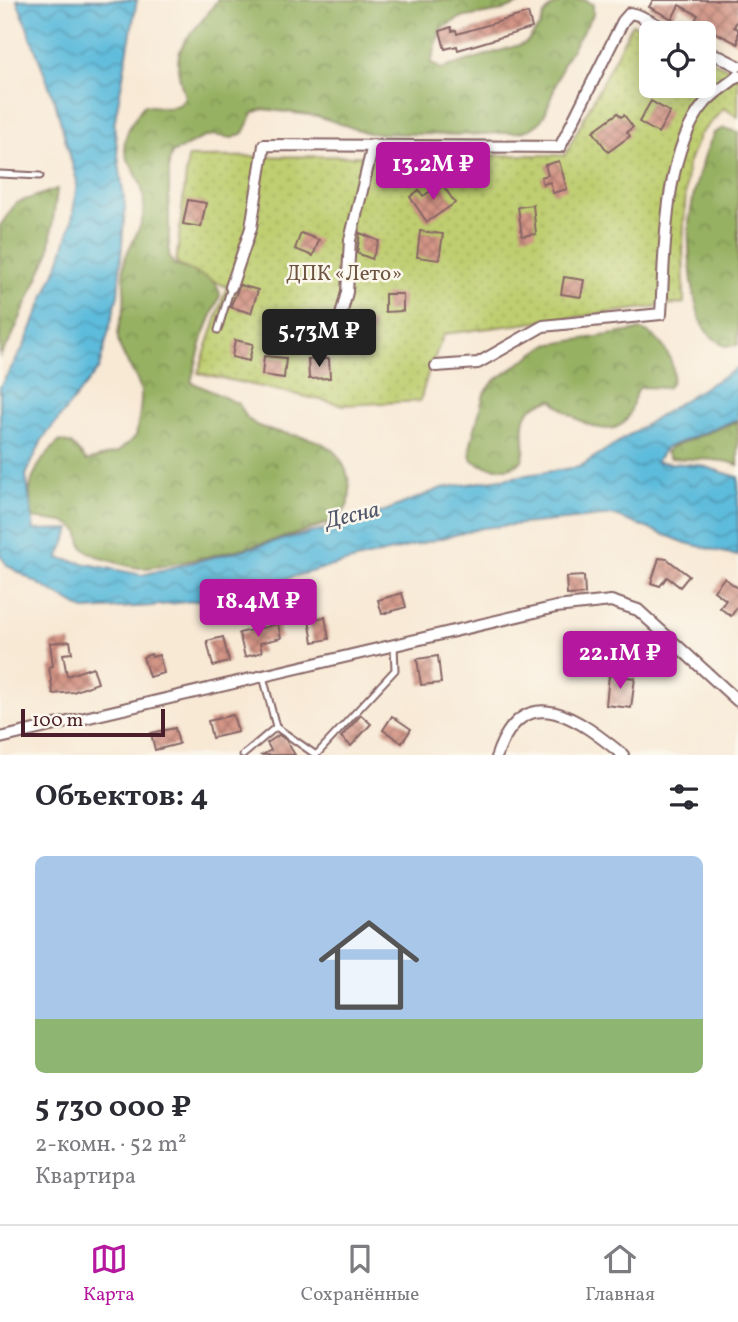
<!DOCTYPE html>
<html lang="ru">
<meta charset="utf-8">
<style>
body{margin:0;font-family:Vollkorn,serif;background:#f7f7f7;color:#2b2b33;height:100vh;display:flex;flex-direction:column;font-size:26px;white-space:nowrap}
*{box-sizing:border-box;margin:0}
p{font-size:23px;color:#7c7c81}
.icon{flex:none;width:38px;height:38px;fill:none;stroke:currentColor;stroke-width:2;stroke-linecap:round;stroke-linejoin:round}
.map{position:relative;height:755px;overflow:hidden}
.drawer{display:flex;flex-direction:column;background:#fff;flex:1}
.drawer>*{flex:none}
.buttons{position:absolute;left:639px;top:21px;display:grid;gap:14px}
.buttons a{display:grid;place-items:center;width:77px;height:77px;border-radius:10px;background:#fff;box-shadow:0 4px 18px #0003;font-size:35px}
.scale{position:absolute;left:21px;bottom:18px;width:144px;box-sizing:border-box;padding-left:7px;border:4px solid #4a1f2b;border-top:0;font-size:19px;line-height:24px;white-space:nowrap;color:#4a1f2b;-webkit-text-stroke:5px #fbf7ec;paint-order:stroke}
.price{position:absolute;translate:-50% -60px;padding:0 16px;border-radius:7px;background:#b5179e;color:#fff;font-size:23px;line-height:46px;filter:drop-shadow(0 2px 4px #0008)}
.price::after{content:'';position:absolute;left:50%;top:42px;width:21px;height:16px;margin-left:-10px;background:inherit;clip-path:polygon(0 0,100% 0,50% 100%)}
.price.active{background:#222;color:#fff}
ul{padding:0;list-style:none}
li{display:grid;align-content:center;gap:14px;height:371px;padding:0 35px}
li span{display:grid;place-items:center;height:217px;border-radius:10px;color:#555}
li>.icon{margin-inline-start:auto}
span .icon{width:126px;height:126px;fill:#fffc;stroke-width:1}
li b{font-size:30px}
h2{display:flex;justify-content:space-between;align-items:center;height:84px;padding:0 35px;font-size:30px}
.tabs{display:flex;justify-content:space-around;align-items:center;height:98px;border-top:2px solid #e1e1e2;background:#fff;font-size:19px;color:#7c7c81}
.tabs a{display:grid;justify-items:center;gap:4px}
.tabs .active{color:#b5179e}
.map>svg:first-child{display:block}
.forest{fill:url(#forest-crowns);stroke:#706846;stroke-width:2}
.garden{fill:url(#garden-dots);stroke:#84764e;stroke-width:2}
.water{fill:url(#water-waves);stroke:#546d83;stroke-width:2}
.building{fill:url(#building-cross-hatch)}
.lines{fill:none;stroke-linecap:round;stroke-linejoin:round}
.lane-casing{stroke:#876666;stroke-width:9}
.street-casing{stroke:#876666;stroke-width:14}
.lane{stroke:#fff;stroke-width:5}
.street{stroke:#fff;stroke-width:10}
.labels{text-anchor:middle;stroke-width:5;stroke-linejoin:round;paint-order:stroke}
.park-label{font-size:21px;fill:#6d5440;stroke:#fbf7ec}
.water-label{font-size:23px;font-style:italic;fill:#515669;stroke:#fbf7ec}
</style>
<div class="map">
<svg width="738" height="755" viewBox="0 0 738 755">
<defs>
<pattern id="forest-crowns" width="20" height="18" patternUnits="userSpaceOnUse" patternTransform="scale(1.75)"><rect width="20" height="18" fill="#96b162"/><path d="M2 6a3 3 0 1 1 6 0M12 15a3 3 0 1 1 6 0" fill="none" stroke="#7c8f51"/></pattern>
<pattern id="garden-dots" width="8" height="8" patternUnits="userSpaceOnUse" patternTransform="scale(1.75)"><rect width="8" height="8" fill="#bece70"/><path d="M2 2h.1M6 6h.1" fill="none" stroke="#a5b061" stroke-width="1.8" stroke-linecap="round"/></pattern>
<pattern id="water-waves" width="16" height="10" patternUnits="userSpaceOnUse" patternTransform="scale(1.75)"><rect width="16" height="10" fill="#5dbbdb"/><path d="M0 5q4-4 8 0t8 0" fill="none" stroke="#4f97b2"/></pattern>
<pattern id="building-cross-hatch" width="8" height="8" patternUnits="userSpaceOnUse" patternTransform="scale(1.75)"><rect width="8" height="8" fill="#d39586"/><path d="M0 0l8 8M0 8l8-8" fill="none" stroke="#ad796e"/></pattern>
</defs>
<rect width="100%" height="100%" fill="#fbf7ec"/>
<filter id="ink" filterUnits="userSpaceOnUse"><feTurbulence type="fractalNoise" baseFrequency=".0143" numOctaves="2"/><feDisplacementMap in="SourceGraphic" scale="14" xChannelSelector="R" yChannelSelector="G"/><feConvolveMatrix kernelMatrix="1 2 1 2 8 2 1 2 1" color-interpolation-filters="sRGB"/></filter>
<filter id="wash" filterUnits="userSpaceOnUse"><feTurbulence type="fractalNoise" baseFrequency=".00686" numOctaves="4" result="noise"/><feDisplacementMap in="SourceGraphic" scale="28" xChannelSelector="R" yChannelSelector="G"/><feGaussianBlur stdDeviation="1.57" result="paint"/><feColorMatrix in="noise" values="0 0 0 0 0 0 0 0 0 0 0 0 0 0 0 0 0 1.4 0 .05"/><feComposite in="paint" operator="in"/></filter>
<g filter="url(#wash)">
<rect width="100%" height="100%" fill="#f8e9d5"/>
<g class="forest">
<path d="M217 0H528L502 11 460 18 441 28 431 63 441 69 526 43 540 26 544 15 551 7 566 0H584L593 4V15L564 62 545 114 539 123 530 129 520 132 466 135 368 133 317 116 263 109 253 113 243 133 233 138 213 135 202 138 172 153 169 164V255L173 264C189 272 217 273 220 295L203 337 191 382 239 404 247 418 256 425C279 436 311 433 331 449 349 463 358 499 340 516 324 531 166 569 140 568 129 567 87 556 82 546 78 539 82 532 74 527 64 519 45 521 33 518 23 486 36 462 60 441L71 444 87 461 118 452 136 436C138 423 142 407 141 393 139 374 120 358 118 339 117 328 122 318 124 307 126 291 121 274 125 259 130 242 144 227 144 209 146 157 99 164 144 105L168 108 179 105 185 97C165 40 192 41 217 0Z"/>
<path d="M724 128 738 132V345L725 346C719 342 712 338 708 333 692 316 686 239 690 216 694 188 702 159 714 133Z"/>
<polygon points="57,189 49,253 10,341 0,356 0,226 16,203"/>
<path d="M640 330C660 333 685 372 667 388L640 387C631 397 634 411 625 421 607 442 566 415 553 400 491 409 556 471 497 468 487 467 478 465 471 459L470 448 484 394 494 381 546 345Z"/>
<path d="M738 421V465C725 458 688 460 670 458L666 452 671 447Z"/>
</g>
<polygon class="garden" points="632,24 652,33 651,86 704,86 704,57 738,73 738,117 724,108 700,134 687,167 683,245 684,303 444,334 428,373 420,401 344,405 198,373 227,287 176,264 188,157 565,155"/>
<polygon class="water" points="17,0 137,0 114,125 125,207 118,295 99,368 42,440 26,475 34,530 71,529 58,558 142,575 365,519 442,488 579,467 698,391 738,368 738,419 665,448 656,462 699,465 738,477 738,556 686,543 613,515 482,528 328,567 217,598 152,606 84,610 8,566 0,555 0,387 24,346 60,260 72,221 77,181 55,102"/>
<g id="blocks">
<g class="building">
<polygon points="653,0 738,0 738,19 734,27 738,29 738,44 694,22 698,15 679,5 672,19 649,7"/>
<polygon points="528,13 532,28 458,50 457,46 445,49 440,31 451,27 452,31 456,30 457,34"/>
<polygon points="651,101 670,112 658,133 639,122"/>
<polygon points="618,113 621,117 624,115 633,127 627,132 630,136 608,152 593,131"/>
<polygon points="559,161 567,189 553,193 550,182 543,184 541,177 548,175 545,165"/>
<polygon points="442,184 455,203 427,222 410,197 419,190 423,196"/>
<polygon points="188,200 206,203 201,227 183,224"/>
<polygon points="533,205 536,234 522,236 518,207"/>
<polygon points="420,231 443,234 439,260 417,257"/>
<polygon points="301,233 319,240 313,256 295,249"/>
<polygon points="360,233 379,241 372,259 357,253"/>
<polygon points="564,277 584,280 581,297 561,294"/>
<polygon points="240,285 258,290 251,313 230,307"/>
<polygon points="385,294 403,294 403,311 385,312"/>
<polygon points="356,321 374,323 370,351 352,349"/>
<polygon points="235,340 253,344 249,361 232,357"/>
<polygon points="264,356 286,358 284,378 262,375"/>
<polygon points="308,359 329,359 330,378 309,379"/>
<polygon points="659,558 667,559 689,576 680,587 667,577 660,586 651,583"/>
<polygon points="584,576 585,594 567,595 566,577"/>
<polygon points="724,578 738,588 738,606 731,616 720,608 726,600 714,591"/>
<polygon points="402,593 406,607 382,614 378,600"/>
<polygon points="325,617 329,639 313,642 309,620"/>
<polygon points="278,624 281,638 260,643 262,652 245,657 239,633"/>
<polygon points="223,637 229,662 213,666 207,641"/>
<polygon points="70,641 72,653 63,654 67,676 93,667 98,683 73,692 53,694 49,667 53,666 50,643"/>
<polygon points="151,654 152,657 159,655 164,673 149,677 143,657"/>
<polygon points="438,656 441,683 421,685 417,659"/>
<polygon points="609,675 635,678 631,708 606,705"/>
<polygon points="233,715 238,732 212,738 208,721"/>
<polygon points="361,715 371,724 351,746 341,737"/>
<polygon points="392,716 411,729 402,743 383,730"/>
<polygon points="175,728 179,744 155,750 151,733"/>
<polygon points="279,735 286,740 295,755 262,755 271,750 267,743"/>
</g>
</g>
</g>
<g filter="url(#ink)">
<use href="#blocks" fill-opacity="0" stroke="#876666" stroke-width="2"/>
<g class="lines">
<g class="lane-casing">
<g id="lane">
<polyline points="0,174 40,176"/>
<polyline points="218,330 231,287"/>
<polyline points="276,727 316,755"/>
<polyline points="243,755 276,727 263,676"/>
<polyline points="316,755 395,670 394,645"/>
</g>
</g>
<g class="street-casing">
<g id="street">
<polyline points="704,49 738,66"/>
<polyline points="231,287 251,228 264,145 560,147 623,21 630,13 638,15 674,33"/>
<polyline points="337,331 347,292 350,240 373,145"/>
<path d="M436 366 478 363 543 326 661 314C665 252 663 154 704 104 713 93 727 85 738 76"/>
<polyline points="0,738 556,607 611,601 638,610 738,701"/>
<path d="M497 755C525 677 580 720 623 755"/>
</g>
</g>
<use href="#lane" class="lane"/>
<use href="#street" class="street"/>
</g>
</g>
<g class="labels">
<g class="park-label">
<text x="344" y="280">ДПК «Лето»</text>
</g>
<g class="water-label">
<text transform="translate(352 514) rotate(-13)" y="8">Десна</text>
</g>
</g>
</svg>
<div class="buttons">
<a><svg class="icon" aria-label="locate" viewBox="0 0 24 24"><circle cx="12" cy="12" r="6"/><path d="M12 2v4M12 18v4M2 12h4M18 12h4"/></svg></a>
</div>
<div class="scale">100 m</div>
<b class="price" style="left:433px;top:202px">13.2M ₽</b>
<b class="price active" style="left:319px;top:369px">5.73M ₽</b>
<b class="price" style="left:258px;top:639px">18.4M ₽</b>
<b class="price" style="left:620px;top:691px">22.1M ₽</b>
</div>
<section class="drawer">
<h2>Объектов: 4<svg class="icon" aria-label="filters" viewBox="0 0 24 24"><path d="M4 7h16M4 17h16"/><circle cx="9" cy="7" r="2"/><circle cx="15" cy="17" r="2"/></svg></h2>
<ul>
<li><span style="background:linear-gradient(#a9c7e8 75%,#8fb573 0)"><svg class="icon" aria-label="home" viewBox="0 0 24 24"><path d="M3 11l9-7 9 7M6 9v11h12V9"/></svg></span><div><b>5 730 000 ₽</b><p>2-комн. · 52 m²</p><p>Квартира</p></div></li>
</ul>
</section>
<nav class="tabs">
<a class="active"><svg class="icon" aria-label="map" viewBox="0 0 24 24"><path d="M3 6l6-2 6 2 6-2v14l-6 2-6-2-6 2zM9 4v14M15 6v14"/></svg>Карта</a>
<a><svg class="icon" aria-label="saved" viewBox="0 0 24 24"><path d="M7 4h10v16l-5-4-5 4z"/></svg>Сохранённые</a>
<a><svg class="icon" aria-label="home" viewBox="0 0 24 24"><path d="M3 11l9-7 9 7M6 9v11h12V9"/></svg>Главная</a>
</nav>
